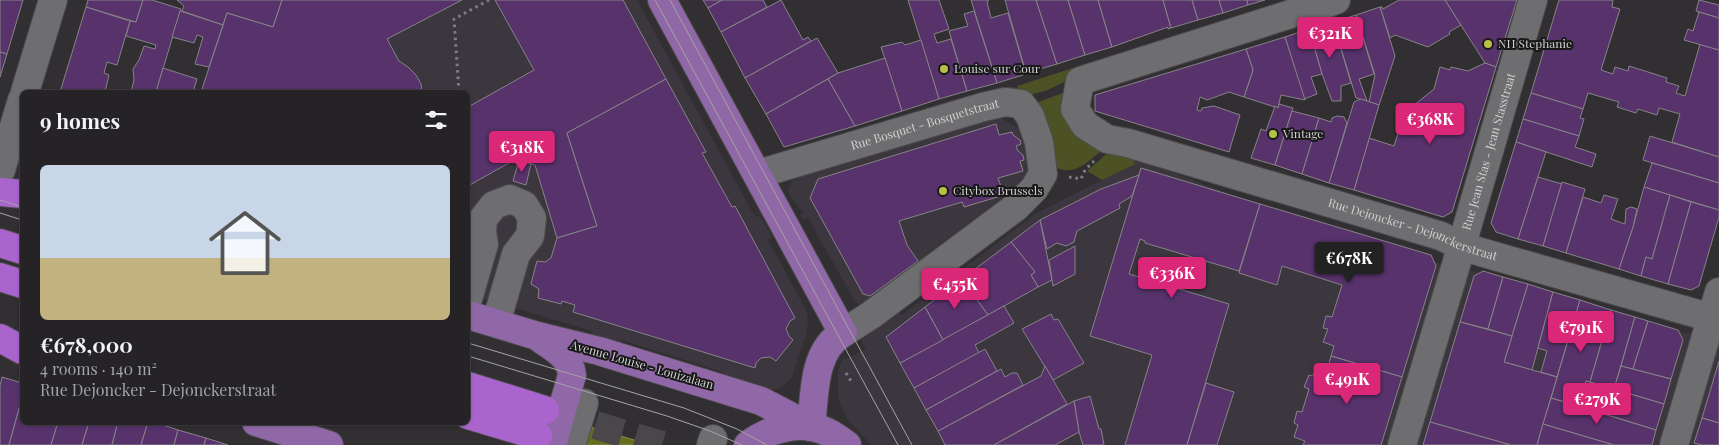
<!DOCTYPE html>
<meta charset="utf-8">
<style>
body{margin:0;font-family:"Playfair Display",serif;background:#2d2b2e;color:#f1f3f6;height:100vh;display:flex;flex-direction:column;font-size:19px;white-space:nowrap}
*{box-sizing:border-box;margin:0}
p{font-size:16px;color:#a3a4a7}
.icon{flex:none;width:28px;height:28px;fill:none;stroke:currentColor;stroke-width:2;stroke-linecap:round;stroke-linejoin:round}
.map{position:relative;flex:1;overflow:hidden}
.panel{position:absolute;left:20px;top:90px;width:450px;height:335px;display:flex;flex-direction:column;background:#252326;border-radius:8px;box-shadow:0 1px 4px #0004,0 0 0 1px #424043}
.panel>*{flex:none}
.price{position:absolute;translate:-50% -42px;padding:0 11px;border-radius:5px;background:#db2777;color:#fff;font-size:16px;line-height:32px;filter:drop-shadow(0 1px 2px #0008)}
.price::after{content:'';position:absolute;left:50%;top:30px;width:15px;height:11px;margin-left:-8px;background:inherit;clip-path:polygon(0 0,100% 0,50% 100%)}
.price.selected{background:#222;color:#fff}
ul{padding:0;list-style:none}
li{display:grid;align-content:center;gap:10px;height:265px;padding:0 20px}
li span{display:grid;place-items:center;height:155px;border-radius:8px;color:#555}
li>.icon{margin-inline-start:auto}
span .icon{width:90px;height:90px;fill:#fffc;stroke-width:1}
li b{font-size:21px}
h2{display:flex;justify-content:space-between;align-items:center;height:60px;padding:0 20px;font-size:21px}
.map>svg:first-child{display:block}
.built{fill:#3c373f}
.green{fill:#4d5225}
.water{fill:#666d1c;stroke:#868b53}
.building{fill:#57326b;stroke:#868487}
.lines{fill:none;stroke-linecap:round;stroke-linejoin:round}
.highway-tunnel{stroke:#49474a;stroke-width:28;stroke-dasharray:28 14;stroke-linecap:butt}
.minor-casing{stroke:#4d4c4d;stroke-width:30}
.major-casing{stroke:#4d4c4d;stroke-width:30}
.highway-casing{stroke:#4d4c4d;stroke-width:30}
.path{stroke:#7f7e80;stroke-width:3;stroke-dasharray:2.5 4;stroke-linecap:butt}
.minor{stroke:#6e6d6f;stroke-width:28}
.major{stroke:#9168a7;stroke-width:28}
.highway{stroke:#a965cd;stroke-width:28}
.tram{stroke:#a4a3a5;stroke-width:1}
.poi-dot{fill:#b7c148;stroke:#181819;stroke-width:2}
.labels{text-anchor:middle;stroke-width:4;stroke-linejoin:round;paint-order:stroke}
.poi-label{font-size:12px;fill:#d1d1d2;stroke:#181819;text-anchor:start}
.street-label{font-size:12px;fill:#d1d1d2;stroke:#181819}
</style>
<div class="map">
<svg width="1719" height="445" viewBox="0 0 1719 445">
<rect width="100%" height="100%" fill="#312f32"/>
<g class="built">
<polygon points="282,0 637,0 755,217 760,216 772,237 768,240 807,312 808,321 806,335 791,379 780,388 768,391 721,379 723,372 622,340 618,348 590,339 592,331 468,294 468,92 201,92 227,13 273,27"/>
<polygon points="998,118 1003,119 1024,132 1033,165 1025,183 981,223 971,221 926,255 923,266 866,306 856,303 808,218 804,220 800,215 803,213 789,194 788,191 792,181 810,173 978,122"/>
<polygon points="1132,157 1263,207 1434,262 1481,273 1683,332 1719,340 1719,445 871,445 848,420 840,404 838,395 838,371 843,358 845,360 866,349 859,336 896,309 902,315 1035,214 1135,163"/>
</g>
<g class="green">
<path d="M1076 67 1078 73C1053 90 1030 101 999 91L1014 87 1015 90 1018 89 1017 86Z"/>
<path d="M1063 93V103L1102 150C1088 162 1074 177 1055 167L1038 102Z"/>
<polygon points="1109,152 1132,157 1135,164 1102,180 1087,171"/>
</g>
<polygon class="water" points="587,426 651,445 581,445"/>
<g class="building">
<polygon points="0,0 23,0 7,54 0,52"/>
<polygon points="88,0 143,0 136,22 86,7"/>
<polygon points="143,0 152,0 181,9 156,92 131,92 134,80 133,69 139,60 144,46 155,49 156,45 126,36 130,21 136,22"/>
<polygon points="177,0 282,0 273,27 227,13 223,25 182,11 184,6"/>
<polygon points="282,0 462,0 387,39 399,61 408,67 416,75 421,84 422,92 201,92 227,13 273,27"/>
<polygon points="495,0 623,0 666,79 567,133 597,226 557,238 535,165 516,159 468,186 468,107 534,70"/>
<polygon points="703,0 722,0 708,8"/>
<polygon points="722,0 763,0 767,7 721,32 708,8"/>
<polygon points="781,0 803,40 808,37 811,41 745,78 721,32"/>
<polygon points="908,0 939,0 949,29 934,34 937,43 951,39 967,91 939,99"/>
<polygon points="971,0 989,0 987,2 991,18 1008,13 1026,74 997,83"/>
<polygon points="1005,0 1036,0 1057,64 1026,73"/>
<polygon points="1036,0 1068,0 1085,55 1057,64"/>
<polygon points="1068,0 1098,0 1112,47 1085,55"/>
<polygon points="1098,0 1163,0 1171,28 1168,29 1168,27 1112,47"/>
<polygon points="1163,0 1192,0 1198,20 1171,28"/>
<polygon points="1192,0 1219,0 1223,13 1198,20"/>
<polygon points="1219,0 1247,0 1248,5 1223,13"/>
<polygon points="1247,0 1265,0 1248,5"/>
<polygon points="1399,0 1445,0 1461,25 1449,32 1450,34 1428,47 1395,35 1390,38 1380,7 1382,7 1383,9"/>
<polygon points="1445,0 1517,0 1496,67 1485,63"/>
<polygon points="1559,0 1613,0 1612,7 1620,9 1601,70 1613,74 1615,67 1628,71 1629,66 1667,78 1666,82 1679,86 1676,93 1685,96 1700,44 1719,50 1719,157 1672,142 1680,114 1659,108 1657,115 1638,109 1636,113 1617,107 1619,102 1588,93 1583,109 1531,93"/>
<polygon points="1699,0 1719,5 1719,18 1696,11"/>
<polygon points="86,7 130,21 117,65 107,62 104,73 109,75 105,92 60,92"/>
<polygon points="1380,7 1395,56 1379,105 1369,102 1375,75 1356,15"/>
<polygon points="180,11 223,25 209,67 195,64 203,37 197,35 194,43 172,37"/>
<polygon points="974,11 997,83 967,91 949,31 968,26 964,14"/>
<polygon points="1699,12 1719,18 1719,50 1684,40 1688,29 1693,31"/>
<polygon points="1356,15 1374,74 1359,79 1367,101 1356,98 1333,22"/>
<polygon points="1333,22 1351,83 1341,86 1341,101 1332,101 1322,74 1309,29"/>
<polygon points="1309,29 1322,74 1311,77 1317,94 1304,99 1285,37"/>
<polygon points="1285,37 1305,100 1281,95 1278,108 1244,97 1253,70 1246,49"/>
<polygon points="817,38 838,73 766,114 745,78"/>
<polygon points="921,40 939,99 902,111 881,47 902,42 905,45"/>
<polygon points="1246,49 1253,70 1244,97 1229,92 1207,100 1200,97 1197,110 1201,111 1202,108 1214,106 1240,115 1229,152 1095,111 1095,95"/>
<polygon points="0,52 7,54 0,77"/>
<polygon points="885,58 902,111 855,126 828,79 838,73"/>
<polygon points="1485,63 1496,67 1452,212 1443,217 1354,190 1369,138 1394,146 1399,130 1413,106 1434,89 1440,67 1450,70 1451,67 1468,71"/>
<polygon points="163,68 197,79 193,92 156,92"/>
<polygon points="666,79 706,152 702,153 732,207 735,206 795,318 790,321 786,329 789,336 793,340 776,361 770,357 761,358 756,363 755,368 573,312 575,305 562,301 561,304 538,298 539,289 531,284 537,261 545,262 551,258 557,238 597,226 567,133"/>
<polygon points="828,79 855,126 784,147 766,114"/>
<polygon points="1531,93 1583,109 1580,118 1584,119 1579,136 1523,119"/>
<polygon points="1361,99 1379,105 1354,190 1329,183 1354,102"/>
<polygon points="1279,104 1293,108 1275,165 1251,158 1261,129 1266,131 1275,106 1278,108"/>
<polygon points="1292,111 1319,118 1302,174 1275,165"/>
<polygon points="1337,116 1344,117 1347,123 1329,183 1302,174 1319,118 1331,122 1332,118"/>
<polygon points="1523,119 1579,136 1575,147 1596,154 1592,167 1516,142"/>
<polygon points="996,124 999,135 1012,132 1013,135 1020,140 1021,144 1016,146 1018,151 1023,155 1024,160 1020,161 1023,171 998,178 1004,195 964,207 962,202 899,221 907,245 918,261 870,296 863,294 810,198 818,179"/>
<polygon points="1650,136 1719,157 1719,183 1643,160"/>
<polygon points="1516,142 1546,152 1518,239 1496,232 1491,223"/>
<polygon points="519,160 531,164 526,185 513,181"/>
<polygon points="1652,163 1719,183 1719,210 1644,187"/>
<polygon points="1141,168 1260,204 1239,271 1145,243 1145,241 1140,239 1129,274 1229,304 1187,445 1125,445 1152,355 1090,336"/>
<polygon points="1139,175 1132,196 1119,204 1120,208 1077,231 1074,242 1066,246 1057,243 1047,249 1040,220 1101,189"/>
<polygon points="1538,177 1562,184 1543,246 1518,239"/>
<polygon points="1562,182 1585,189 1566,253 1543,246"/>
<polygon points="1644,187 1670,195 1652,259 1646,257 1641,276 1619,269 1633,227"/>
<polygon points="1604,195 1618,199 1611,219 1625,224 1626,209 1631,207 1637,209 1633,227 1619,269 1566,253 1583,197 1601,203"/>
<polygon points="1670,195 1691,202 1668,284 1641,276 1646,257 1652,259"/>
<polygon points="1691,202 1719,210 1719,217 1699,286 1691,290 1668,284"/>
<polygon points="1260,204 1431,255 1436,266 1402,377 1331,356 1334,346 1323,342 1328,329 1323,328 1326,316 1332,317 1342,285 1282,266 1277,285 1239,273"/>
<polygon points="1040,220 1052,280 1038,287 1031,275 1035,272 1011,242"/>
<polygon points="1011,242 1035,272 1031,275 1038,287 988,315 962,279"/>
<polygon points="1075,246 1075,274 1053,286 1049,260"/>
<polygon points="1483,271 1503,277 1488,329 1460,322 1474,276"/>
<polygon points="1503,277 1528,284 1512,336 1488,329"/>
<polygon points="962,279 988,315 943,340 925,307"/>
<polygon points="1528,284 1553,292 1532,370 1504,362"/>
<polygon points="1553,292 1580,300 1557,377 1541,372 1547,351 1538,348"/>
<polygon points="1580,300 1611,310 1590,382 1586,381 1579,406 1551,398"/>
<polygon points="1004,306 1014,323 975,345 979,353 914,388 900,363"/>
<polygon points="925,307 943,340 900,363 886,337"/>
<polygon points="1611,310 1635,317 1614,389 1590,382"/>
<polygon points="1051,314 1054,320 1058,319 1084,363 1053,380 1022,329"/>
<polygon points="1635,317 1648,321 1633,369 1621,366"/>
<polygon points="1648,321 1678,330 1683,340 1671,379 1633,369"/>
<polygon points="1460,322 1512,336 1504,362 1557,377 1537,445 1511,445 1430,422"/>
<polygon points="985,349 997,371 926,410 914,388"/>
<polygon points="1331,356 1402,377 1381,445 1303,445 1305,441 1294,437 1298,425 1294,423 1297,411 1302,412 1309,389 1304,387 1309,375 1313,376 1317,364 1328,367"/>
<polygon points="1719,361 1719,423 1702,418"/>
<polygon points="1045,366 1067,404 994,445 945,445 938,431 1041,376"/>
<polygon points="1621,366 1671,379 1664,404 1614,389"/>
<polygon points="1001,369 1005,377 1012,373 1017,373 1023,385 938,431 926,410"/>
<polygon points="2,377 22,383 22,398 9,445 0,445 0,386"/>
<polygon points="1586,381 1664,404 1656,430 1579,406"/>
<polygon points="1206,383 1234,392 1217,445 1187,445"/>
<polygon points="1090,396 1099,429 1101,429 1104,445 1083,445 1079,432 1074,401"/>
<polygon points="22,398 22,422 58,422 51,445 9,445"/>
<polygon points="1551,398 1656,430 1652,445 1614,445 1543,424"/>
<polygon points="1074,401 1079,432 1055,445 994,445"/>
<polygon points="1702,418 1719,423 1719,445 1702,445 1694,443"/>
<polygon points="58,422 89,422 82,445 51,445"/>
<polygon points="89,422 118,422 112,445 82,445"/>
<polygon points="118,422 148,422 141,445 112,445"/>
<polygon points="148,422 154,422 178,430 174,445 141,445"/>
<polygon points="1430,422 1511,445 1423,445"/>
<polygon points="1543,424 1614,445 1537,445"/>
<polygon points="178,430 206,438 204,445 174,445"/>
<polygon points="206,438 228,445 204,445"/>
</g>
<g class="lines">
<polyline class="highway-tunnel" points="555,413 662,445"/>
<g class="minor-casing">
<g id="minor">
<path id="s1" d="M1336 0 1318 7 1294 13 1080 81 1075 109 1085 125 1107 139 1128 143 1441 236 1461 246 1484 253 1719 320"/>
<polyline points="25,92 53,0"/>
<polyline points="1,170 22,100"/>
<path id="s2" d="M758 174 983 107 1005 102 1021 104 1030 116 1039 142 1043 174 1034 189 1016 207 871 315 843 333"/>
<polyline points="468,299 484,244 482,232 483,219 494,205 510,199 524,205 532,218 530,236 516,254 496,323"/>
<polyline points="571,445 584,403"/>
<polyline points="711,445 713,439"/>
<path id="s3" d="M1402 445 1456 265 1533 0"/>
<polyline points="1674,445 1719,292"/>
</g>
</g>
<g class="major-casing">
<g id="major">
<path d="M662 0 843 333C812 351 815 395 811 427"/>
<polyline points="468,315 534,335 599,351 761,401 811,427"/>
<path d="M541 339C555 349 570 356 572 375L552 445"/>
<polyline points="256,422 329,445"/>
<path d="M748 445C771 427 804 419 831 434 836 437 842 441 847 445"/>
</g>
</g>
<g class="highway-casing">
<g id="highway">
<polyline points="0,192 22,194"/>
<polyline points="0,243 22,250"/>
<polyline points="0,277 22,284"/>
<polyline points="0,338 22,350"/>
<polyline points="468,386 545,410"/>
<polyline points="468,415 538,436"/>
</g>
</g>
<g class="path">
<polyline points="459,92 454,19 489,0"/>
<polyline points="1069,177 1081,179 1085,170 1094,161"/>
<polyline points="846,373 851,381"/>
</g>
<use href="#minor" class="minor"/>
<use href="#major" class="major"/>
<use href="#highway" class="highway"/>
<g class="tram">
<polyline points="655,0 898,445"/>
<polyline points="670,0 912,445"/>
<polyline points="0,200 22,207"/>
<polyline points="0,213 22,220"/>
<polyline points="468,343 684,408 737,429 767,445"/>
<polyline points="468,356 667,416 710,431 742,445"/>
</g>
</g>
<g class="poi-dot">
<circle cx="1488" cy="44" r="5"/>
<circle cx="944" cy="69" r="5"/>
<circle cx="1273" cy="134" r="5"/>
<circle cx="943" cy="191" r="5"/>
</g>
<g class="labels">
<g class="poi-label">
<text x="1498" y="48">NH Stephanie</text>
<text x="954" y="73">Louise sur Cour</text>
<text x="1283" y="138">Vintage</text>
<text x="953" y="195">Citybox Brussels</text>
</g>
<g class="street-label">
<text dy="4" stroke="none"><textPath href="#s2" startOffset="174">Rue Bosquet - Bosquetstraat</textPath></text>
<text dy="4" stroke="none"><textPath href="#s3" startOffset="306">Rue Jean Stas - Jean Stasstraat</textPath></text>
<text dy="4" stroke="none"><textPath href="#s1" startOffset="661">Rue Dejoncker - Dejonckerstraat</textPath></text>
<text transform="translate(642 365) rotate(16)" y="4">Avenue Louise - Louizalaan</text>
</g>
</g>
</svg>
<b class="price" style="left:1330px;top:59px">€321K</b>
<b class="price" style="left:1430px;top:145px">€368K</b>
<b class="price" style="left:522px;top:173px">€318K</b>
<b class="price selected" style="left:1349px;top:284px">€678K</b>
<b class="price" style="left:1172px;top:299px">€336K</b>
<b class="price" style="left:955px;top:310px">€455K</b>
<b class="price" style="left:1581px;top:353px">€791K</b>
<b class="price" style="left:1347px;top:405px">€491K</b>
<b class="price" style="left:1597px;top:425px">€279K</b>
<section class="panel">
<h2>9 homes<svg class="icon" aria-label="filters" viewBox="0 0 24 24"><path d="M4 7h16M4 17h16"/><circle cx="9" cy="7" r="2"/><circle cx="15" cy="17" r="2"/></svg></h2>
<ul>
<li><span style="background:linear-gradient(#c9d6e8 60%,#c2b280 0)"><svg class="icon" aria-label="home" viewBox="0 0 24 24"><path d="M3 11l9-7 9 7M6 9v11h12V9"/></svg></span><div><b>€678,000</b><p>4 rooms · 140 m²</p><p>Rue Dejoncker - Dejonckerstraat</p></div></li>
</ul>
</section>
</div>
